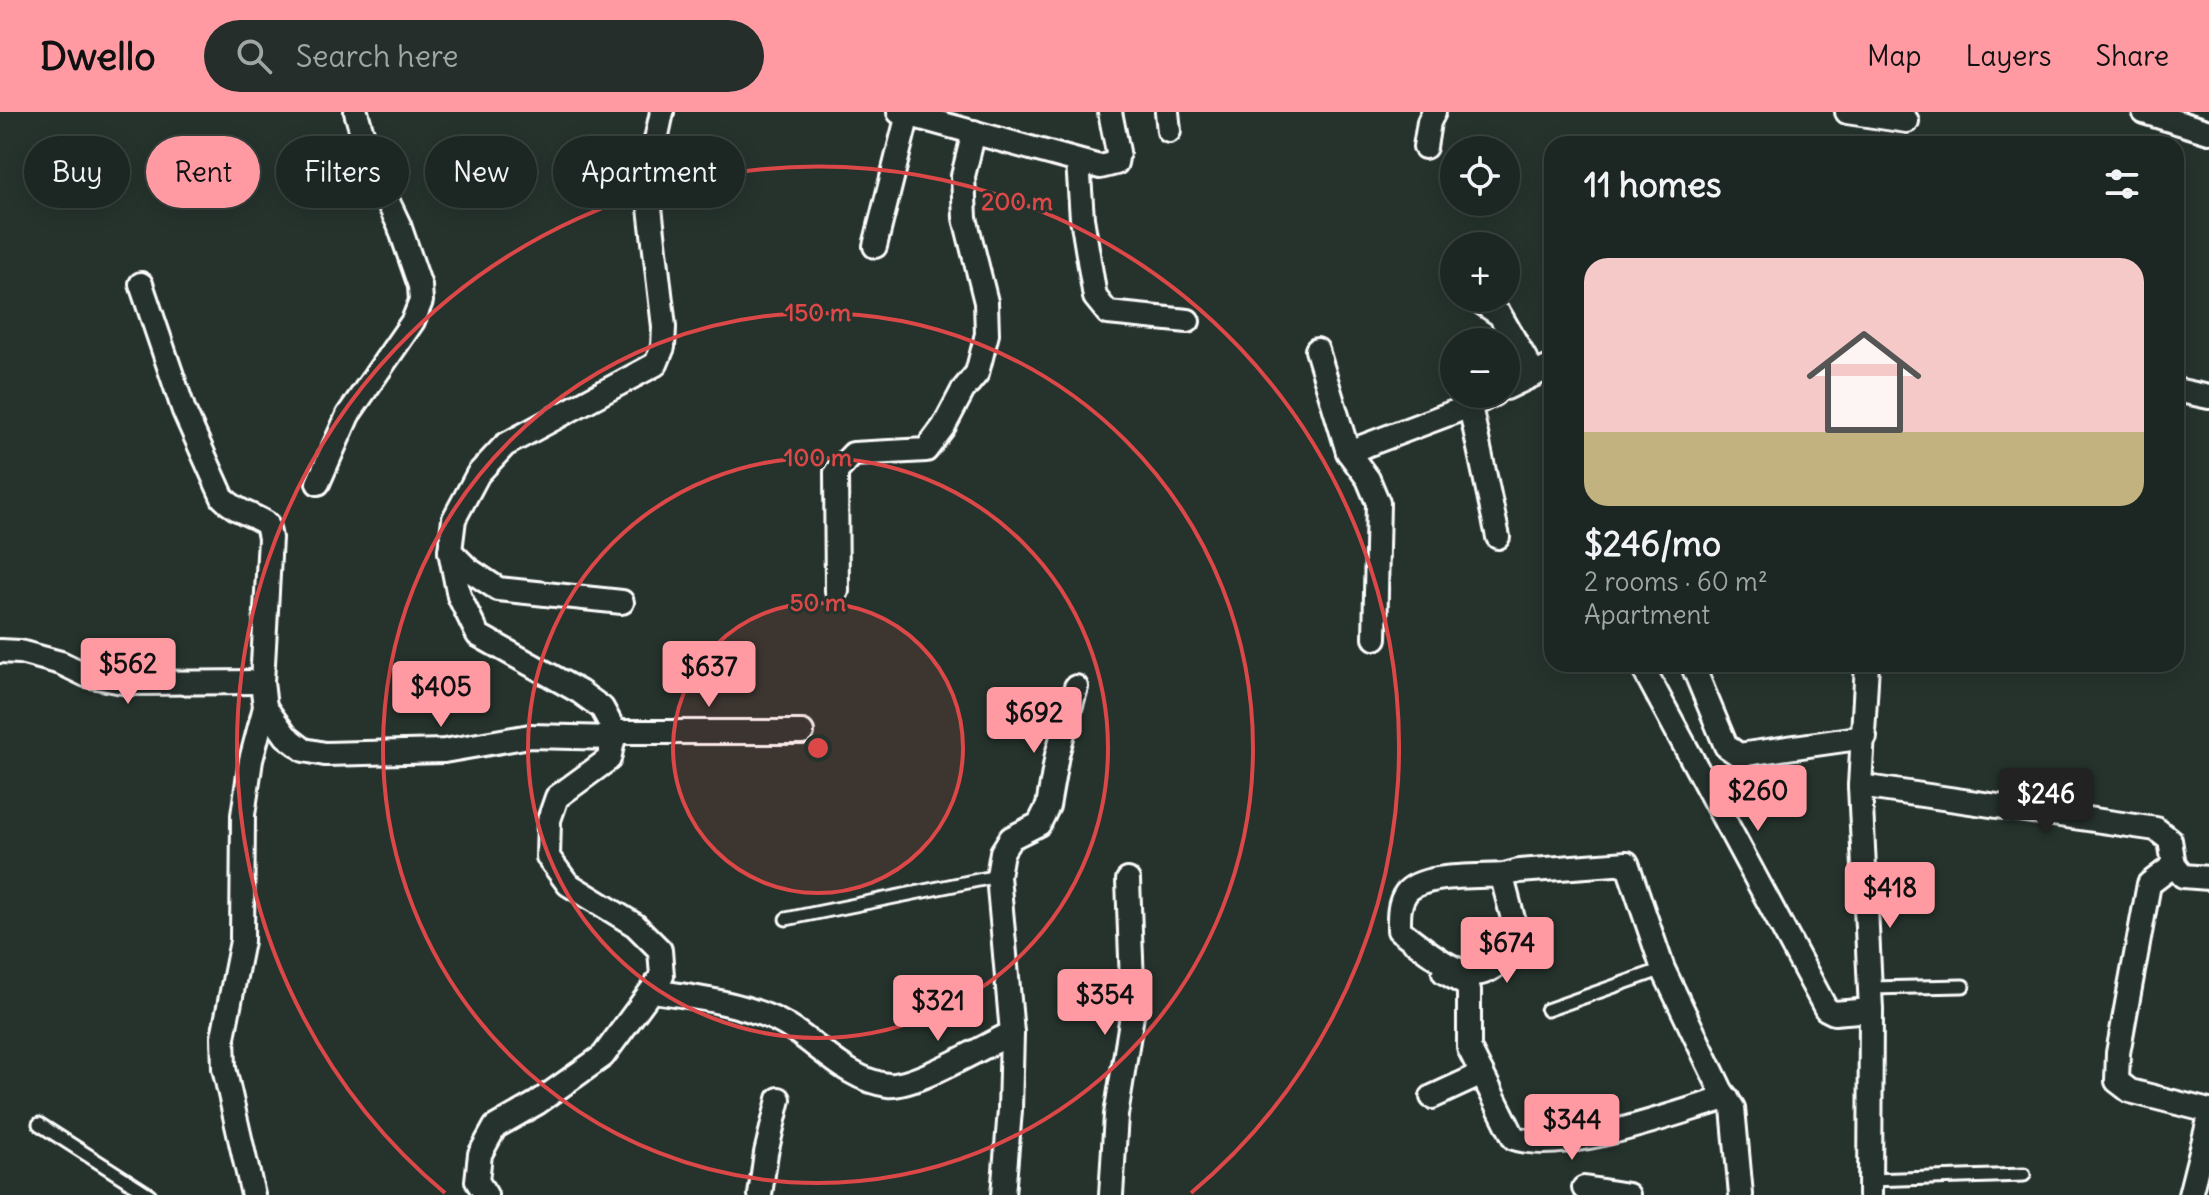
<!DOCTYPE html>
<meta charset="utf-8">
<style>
body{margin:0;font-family:Delius,sans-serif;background:#252e2a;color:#f1f3f6;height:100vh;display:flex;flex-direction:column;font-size:30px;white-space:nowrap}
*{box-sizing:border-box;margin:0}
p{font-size:26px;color:#a0a5a5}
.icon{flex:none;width:44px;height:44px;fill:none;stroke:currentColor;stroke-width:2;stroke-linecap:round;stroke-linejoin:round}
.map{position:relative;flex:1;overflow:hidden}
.panel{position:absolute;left:1544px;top:24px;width:640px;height:536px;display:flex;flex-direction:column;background:#1c2622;border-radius:24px;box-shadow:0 4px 20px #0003,0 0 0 2px #3a4340}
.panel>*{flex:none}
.banner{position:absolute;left:24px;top:24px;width:760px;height:72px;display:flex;gap:16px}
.controls{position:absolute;left:1440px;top:24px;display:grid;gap:16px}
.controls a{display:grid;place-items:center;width:80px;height:80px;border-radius:50%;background:#1c2622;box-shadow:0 4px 20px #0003,0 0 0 2px #3a4340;font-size:40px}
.price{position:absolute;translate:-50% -68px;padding:0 18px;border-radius:8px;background:#ff9aa2;color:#111;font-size:26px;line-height:52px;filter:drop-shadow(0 2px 4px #0008)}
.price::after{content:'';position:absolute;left:50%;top:48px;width:24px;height:18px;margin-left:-12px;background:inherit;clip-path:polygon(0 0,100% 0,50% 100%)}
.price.current{background:#222;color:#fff}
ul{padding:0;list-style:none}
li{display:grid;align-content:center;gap:16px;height:424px;padding:0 40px}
li span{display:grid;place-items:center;height:248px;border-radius:24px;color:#555}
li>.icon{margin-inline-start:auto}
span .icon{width:144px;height:144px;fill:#fffc;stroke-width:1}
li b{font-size:34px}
h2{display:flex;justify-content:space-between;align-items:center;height:96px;padding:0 40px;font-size:34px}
.tag{padding:0 28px;border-radius:36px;background:#1c2622;box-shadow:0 4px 20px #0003,0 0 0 2px #3a4340;font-size:28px;line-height:72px}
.tag.current{background:#ff9aa2;color:#111}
header{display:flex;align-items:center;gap:48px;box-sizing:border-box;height:112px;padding:0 40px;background:#ff9aa2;color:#111}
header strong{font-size:38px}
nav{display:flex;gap:44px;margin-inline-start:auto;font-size:28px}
.search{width:560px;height:72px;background:#252e2a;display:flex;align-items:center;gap:20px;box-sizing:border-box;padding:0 28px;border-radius:44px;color:#a0a5a5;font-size:30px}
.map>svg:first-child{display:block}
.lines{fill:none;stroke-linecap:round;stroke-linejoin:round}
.service-casing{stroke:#fff;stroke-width:17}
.minor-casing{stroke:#fff;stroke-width:28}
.service{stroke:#26332d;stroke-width:11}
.minor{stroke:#26332d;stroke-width:22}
.ring{fill:none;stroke:#dc4848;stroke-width:4}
.centre{fill:#dc4848;stroke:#26332d;stroke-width:4}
.ring-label{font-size:24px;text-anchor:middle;font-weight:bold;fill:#dc4848;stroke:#26332d;stroke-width:6;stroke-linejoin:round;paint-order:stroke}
</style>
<header>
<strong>Dwello</strong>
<div class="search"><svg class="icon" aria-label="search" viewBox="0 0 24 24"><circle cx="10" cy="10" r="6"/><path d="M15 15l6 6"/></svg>Search here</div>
<nav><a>Map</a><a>Layers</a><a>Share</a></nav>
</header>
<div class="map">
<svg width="2209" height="1083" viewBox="0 0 2209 1083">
<rect width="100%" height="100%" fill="#26332d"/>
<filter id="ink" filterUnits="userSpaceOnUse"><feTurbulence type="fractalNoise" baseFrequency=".0125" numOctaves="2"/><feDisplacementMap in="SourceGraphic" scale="16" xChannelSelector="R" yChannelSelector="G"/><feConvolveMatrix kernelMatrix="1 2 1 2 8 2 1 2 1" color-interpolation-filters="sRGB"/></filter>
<g filter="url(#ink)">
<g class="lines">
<g class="service-casing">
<g id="service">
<polyline points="786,807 998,764"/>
<polyline points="1870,876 1963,874"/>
<polyline points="1547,898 1663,857"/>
<polyline points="39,1012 150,1083"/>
<polyline points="1870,1068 2024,1063"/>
</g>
</g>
<g class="minor-casing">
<g id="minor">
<polyline points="899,0 1100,55 1116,51 1118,40 1110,0"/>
<polyline points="1167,0 1169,19"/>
<polyline points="1847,0 1907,9"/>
<polyline points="2144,0 2209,20"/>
<polyline points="1425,35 1429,10 1434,0"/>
<polyline points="1078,50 1082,106 1095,185 1108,201 1188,209"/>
<polyline points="875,134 908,2"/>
<path d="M141 172 184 299 223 386C236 400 252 402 267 412L270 426 262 570 265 595 251 648 243 703 242 829 223 925 224 956 253 1083"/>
<polyline points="1475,186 1500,203 1534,262"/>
<polyline points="1317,238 1348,340 1368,367 1378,391 1375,526"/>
<polyline points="1506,276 1552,254"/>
<polyline points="2176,278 2209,285"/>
<polyline points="1470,294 1498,425"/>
<polyline points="1348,340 1470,294 1494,282"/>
<polyline points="318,371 348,303 413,209 421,189 420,174 399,113 372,56 356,0"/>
<polyline points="450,439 468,457 498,477 622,490"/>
<polyline points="837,479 836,360 853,342 926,338 944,314 963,278 977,261 987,222 986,190 965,106 963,64 974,20"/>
<polyline points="0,539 20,540 61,551 86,563 128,571 262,570"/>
<polyline points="1641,552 1826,897 1834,901 1871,898"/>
<polyline points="1692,552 1726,634 1739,643 1865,625"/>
<polyline points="1867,552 1860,674 1871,898 1870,1083"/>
<polyline points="265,595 286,624 304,638 325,642 444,639 530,624 614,626"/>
<polyline points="615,620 802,620"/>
<polyline points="1860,674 2156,717 2170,728 2174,753 2183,764 2209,766"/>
<polyline points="2174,753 2149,772 2118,941 2117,969 2130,979 2209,999"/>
<path d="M1504 763C1480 765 1422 761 1406 781 1398 792 1399 806 1399 818 1419 832 1457 867 1481 861 1493 858 1503 847 1513 839L1516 818 1503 769 1504 763 1519 759 1627 751 1663 857 1721 978 1733 996 1741 1083"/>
<polyline points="1444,860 1465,872 1469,878 1469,936 1482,962"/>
<path d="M653 879C693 885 735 890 772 906 812 923 843 968 888 973 914 976 986 933 1012 921"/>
<path d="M1432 985 1482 962 1514 1026C1565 1043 1674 1001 1727 986"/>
<polyline points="1584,1076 1628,1083"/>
<polyline points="486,1083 477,1069 480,1042 495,1015 537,991 603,944 662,864 660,838 635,813 568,772 548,745 549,708 557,685 609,647 615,620 602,596 580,580 478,523 459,484 450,439 454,407 478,362 505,333 656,252 663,235 664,215 647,70 662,0"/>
<polyline points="760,1083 766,1041 779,987"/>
<polyline points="1003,1083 1010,998 1012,921 998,764 1002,740 1011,726 1039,712 1048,694 1057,643 1076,575"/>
<polyline points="1111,1083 1116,1003 1133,897 1128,768"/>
<polyline points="2190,1083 2209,1008"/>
</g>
</g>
<use href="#service" class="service"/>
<use href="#minor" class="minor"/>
</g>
</g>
<circle cx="818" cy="636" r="145" fill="#dc4848" fill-opacity=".12"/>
<g class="ring">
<circle cx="818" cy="636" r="145"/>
<circle cx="818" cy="636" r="290"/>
<circle cx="818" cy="636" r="435"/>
<path d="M445 1081A581 581 0 1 1 1191 1081"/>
</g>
<circle cx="818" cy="636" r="12" class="centre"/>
<g class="ring-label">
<text x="1017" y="98">200 m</text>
<text x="818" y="209">150 m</text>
<text x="818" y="354">100 m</text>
<text x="818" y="499">50 m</text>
</g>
</svg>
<div class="controls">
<a><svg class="icon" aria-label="locate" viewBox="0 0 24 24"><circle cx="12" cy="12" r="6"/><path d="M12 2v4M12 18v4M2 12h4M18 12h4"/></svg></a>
<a>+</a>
<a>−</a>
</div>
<b class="price" style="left:128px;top:594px">$562</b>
<b class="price" style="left:709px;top:597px">$637</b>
<b class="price" style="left:441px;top:617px">$405</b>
<b class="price" style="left:1034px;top:643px">$692</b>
<b class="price" style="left:1758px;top:721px">$260</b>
<b class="price current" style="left:2046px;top:724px">$246</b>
<b class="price" style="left:1890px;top:818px">$418</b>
<b class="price" style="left:1507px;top:873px">$674</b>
<b class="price" style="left:1105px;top:925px">$354</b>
<b class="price" style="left:938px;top:931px">$321</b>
<b class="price" style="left:1572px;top:1050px">$344</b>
<div class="banner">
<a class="tag">Buy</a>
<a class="tag current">Rent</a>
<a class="tag">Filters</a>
<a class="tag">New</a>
<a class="tag">Apartment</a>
</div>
<section class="panel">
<h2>11 homes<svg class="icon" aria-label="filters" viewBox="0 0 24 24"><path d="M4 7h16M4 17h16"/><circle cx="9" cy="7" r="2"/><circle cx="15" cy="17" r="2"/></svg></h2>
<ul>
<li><span style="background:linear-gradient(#f6c9c9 70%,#c2b280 0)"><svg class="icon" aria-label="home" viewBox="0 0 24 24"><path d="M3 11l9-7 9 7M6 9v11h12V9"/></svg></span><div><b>$246/mo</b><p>2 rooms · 60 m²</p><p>Apartment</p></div></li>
</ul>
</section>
</div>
